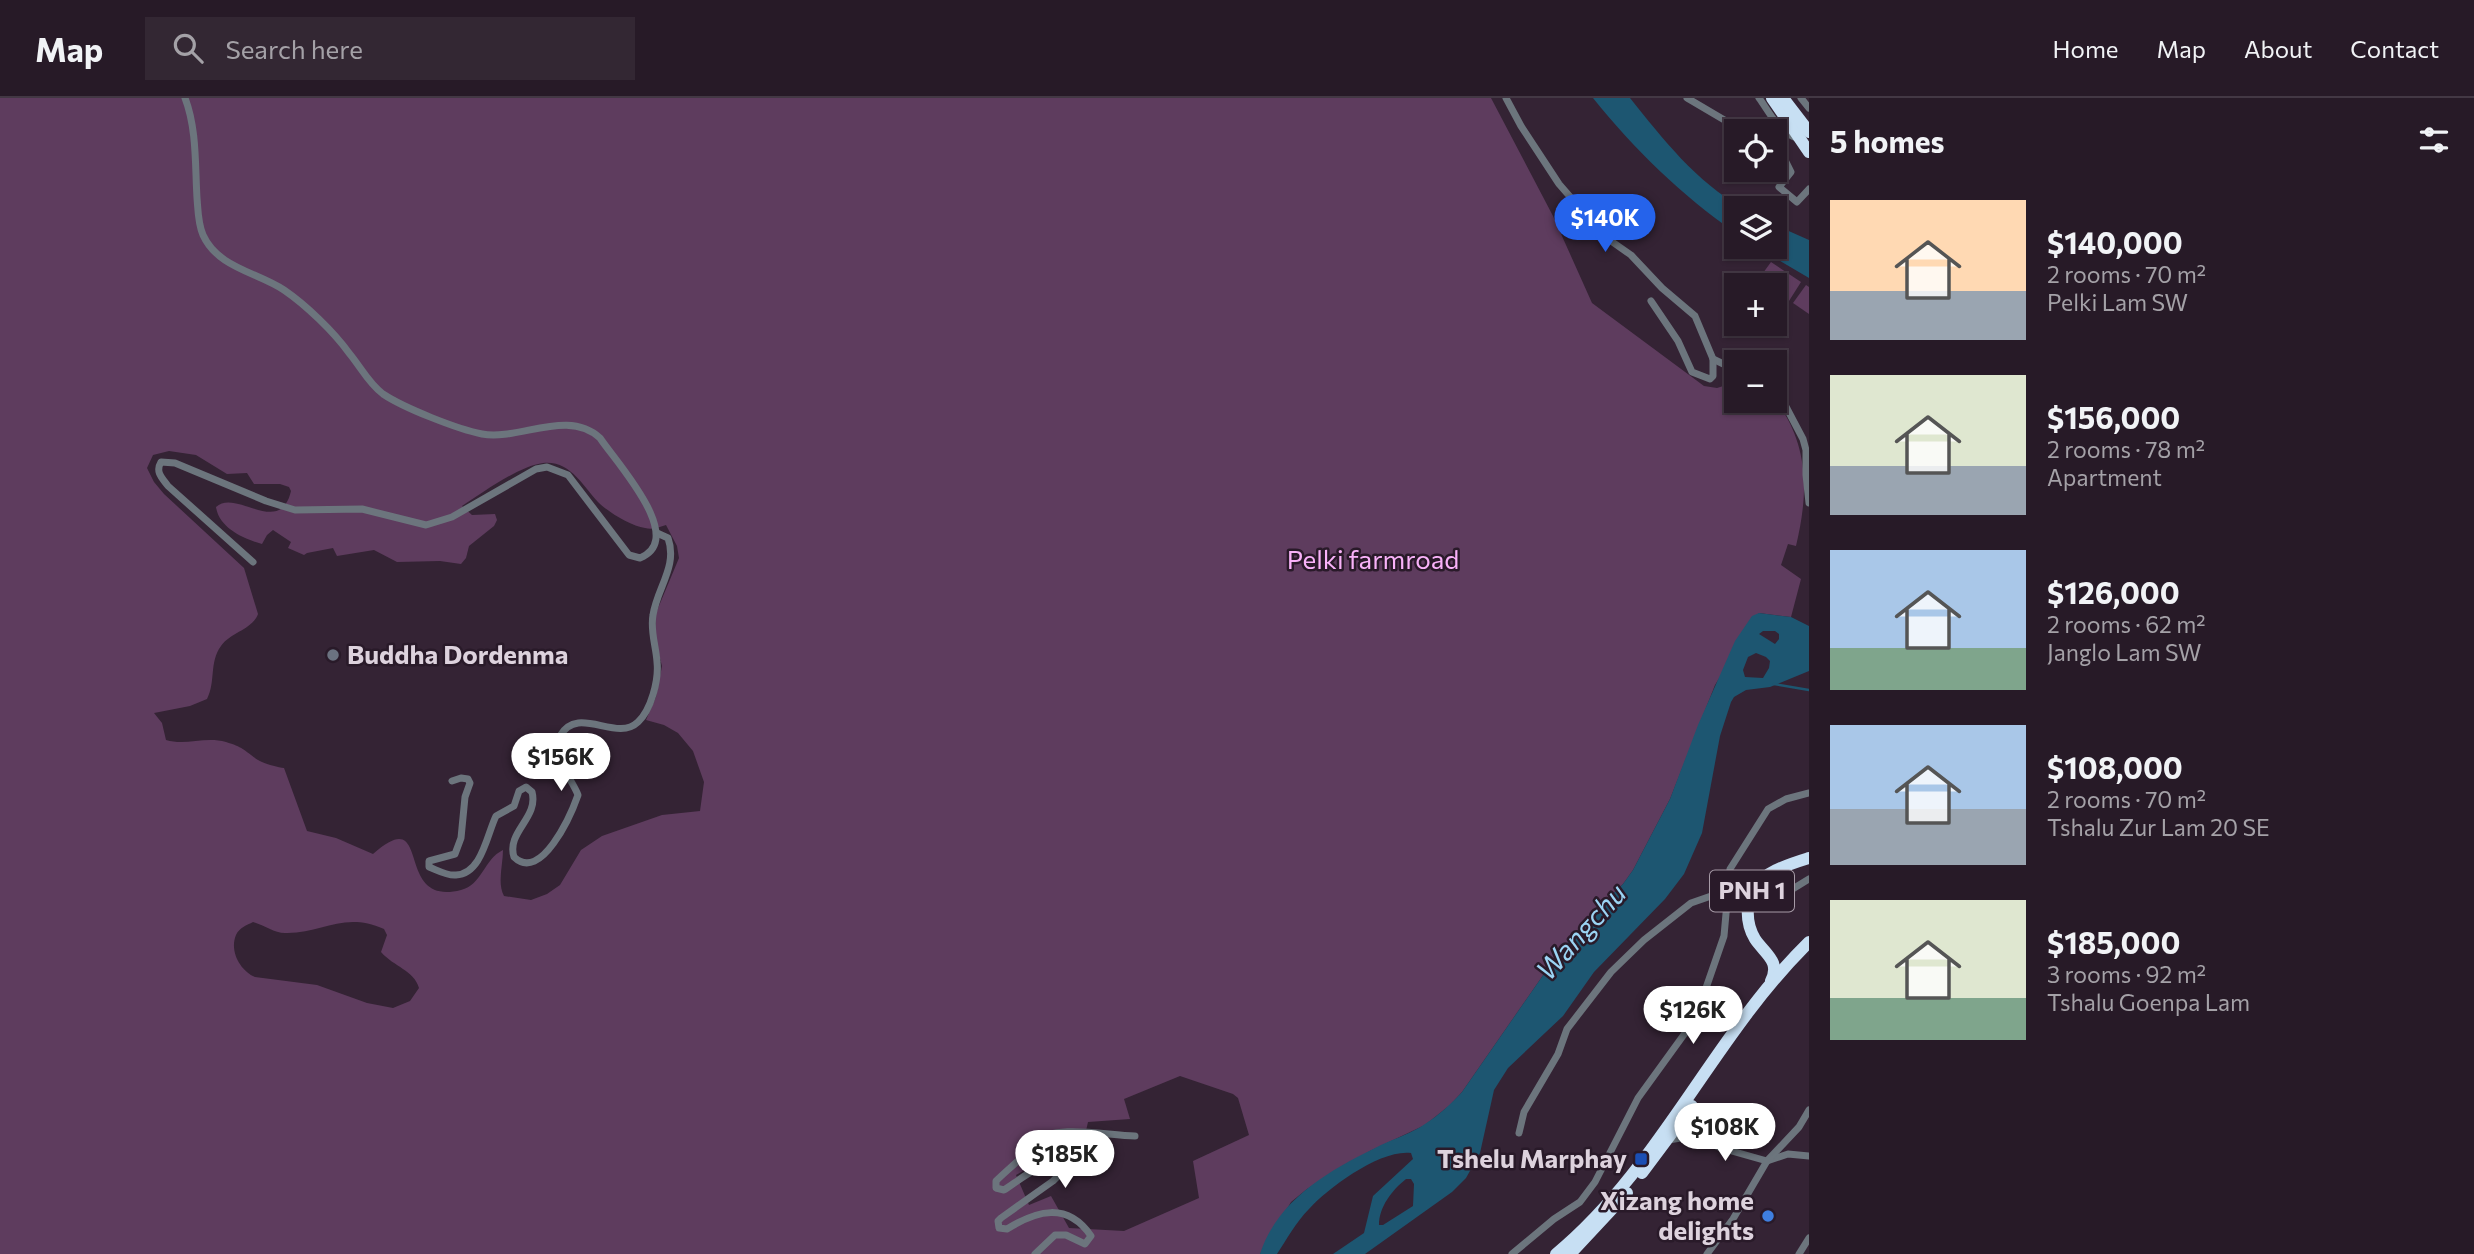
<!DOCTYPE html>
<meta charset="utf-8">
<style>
body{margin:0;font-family:Commissioner,sans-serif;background:#332733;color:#f1f3f6;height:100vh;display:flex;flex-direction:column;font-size:26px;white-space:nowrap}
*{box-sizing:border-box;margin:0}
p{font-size:23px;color:#a4a1a7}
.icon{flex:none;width:38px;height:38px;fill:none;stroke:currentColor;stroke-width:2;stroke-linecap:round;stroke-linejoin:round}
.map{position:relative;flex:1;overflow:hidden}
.details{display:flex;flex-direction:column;background:#271a27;width:665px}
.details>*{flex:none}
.buttons{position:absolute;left:1724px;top:21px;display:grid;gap:14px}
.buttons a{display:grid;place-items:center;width:63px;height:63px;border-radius:0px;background:#271a27;box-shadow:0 2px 5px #0004,0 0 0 2px #433844;font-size:35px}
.price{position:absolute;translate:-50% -60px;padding:0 16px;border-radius:24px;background:#fff;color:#222;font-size:23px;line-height:46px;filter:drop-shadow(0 2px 4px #0008)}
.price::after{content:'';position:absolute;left:50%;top:42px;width:21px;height:16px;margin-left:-10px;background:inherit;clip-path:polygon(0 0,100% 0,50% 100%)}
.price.current{background:#2563eb;color:#fff}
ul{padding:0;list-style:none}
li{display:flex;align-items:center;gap:21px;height:175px;padding:0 21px}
li span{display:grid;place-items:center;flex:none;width:196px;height:140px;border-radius:0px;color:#555}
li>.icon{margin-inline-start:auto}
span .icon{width:84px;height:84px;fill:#fffc;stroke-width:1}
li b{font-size:30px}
h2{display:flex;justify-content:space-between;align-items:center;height:84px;padding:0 21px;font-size:30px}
header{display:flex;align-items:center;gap:42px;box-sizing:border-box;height:98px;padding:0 35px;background:#271a27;border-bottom:2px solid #433844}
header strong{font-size:33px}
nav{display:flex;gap:38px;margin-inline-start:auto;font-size:24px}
.search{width:490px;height:63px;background:#332733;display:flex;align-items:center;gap:18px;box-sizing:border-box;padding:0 24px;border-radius:0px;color:#a4a1a7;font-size:26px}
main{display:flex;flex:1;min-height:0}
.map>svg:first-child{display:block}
.green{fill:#5e3c5e;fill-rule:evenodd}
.water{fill:#1d5671;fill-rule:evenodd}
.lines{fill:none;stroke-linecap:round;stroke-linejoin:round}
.stream{stroke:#1d5671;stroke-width:2.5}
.street{stroke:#6c757d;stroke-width:7}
.highway{stroke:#c7dff3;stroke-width:12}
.worship-dot{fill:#6b7280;stroke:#291a29;stroke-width:2.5}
.transit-dot{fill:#1a4fb4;stroke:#291a29;stroke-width:2.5}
.shop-dot{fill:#3f7fe0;stroke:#291a29;stroke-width:2.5}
.labels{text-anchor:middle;stroke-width:5;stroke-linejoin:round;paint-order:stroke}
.shield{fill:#291a29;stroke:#a79ba7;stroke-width:2}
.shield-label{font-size:24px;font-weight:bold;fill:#ddd2dd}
.park-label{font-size:26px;fill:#f9b2f9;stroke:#291a29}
.poi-label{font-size:26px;font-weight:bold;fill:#ddd2dd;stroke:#291a29;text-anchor:end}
.water-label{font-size:28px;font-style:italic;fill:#9bd4f4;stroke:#291a29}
</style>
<header>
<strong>Map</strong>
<div class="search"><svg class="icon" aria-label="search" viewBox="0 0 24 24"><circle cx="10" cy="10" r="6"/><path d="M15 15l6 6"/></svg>Search here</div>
<nav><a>Home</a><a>Map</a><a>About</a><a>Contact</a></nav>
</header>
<main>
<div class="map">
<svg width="1809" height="1156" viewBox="0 0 1809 1156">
<rect width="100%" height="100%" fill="#342334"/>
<g class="green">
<path d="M0 0H1491L1553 118 1592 205 1704 288 1717 290 1736 284V303L1775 301C1809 347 1809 393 1796 448L1788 446 1781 467 1801 481 1791 519 1759 515 1715 587 1670 701 1633 772 1623 786 1588 820 1555 860 1462 994 1450 1007 1425 1027 1370 1053 1307 1091 1291 1104 1260 1156H0ZM169 353 196 357 227 376 247 375 254 386H280L289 389 291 393C280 440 236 390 216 409 219 430 244 441 262 446L267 437 273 432 291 444 288 450 304 457 307 455 333 450 337 458 374 452 397 464 440 463 461 466 466 460 469 448 494 428 497 422 495 416 472 417 462 408C482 395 519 368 543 365 570 362 583 388 598 404 608 414 631 428 645 430 653 432 659 429 666 427L677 448 679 460 656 515 655 541 662 568 656 599 646 622 664 627 678 635 693 653 704 684 700 713 662 717 602 738 581 752 560 787 547 796 531 802 504 798C497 785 503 767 503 752 484 761 482 787 461 792 392 810 434 703 373 756L336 740 307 733 284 670C277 669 264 666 258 662 245 653 243 649 226 644 205 638 186 648 166 642L162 625 154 615 190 608 207 601C216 584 209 564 221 548 231 534 252 532 258 516L244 470 164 396 154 384 147 370 153 357ZM253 824C264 827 274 835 285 835 322 836 343 813 384 831L387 837 381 854C394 869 414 872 419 890L410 903 393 910 367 905 317 887 255 879C241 873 229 854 236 837 239 830 247 827 253 824ZM1180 978 1233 996 1238 1000 1249 1037 1193 1063 1199 1100 1124 1133 1069 1130 1051 1098 1029 1107 1016 1077 1044 1061 1080 1059 1088 1024 1130 1021 1124 1001Z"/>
<polygon points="1771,164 1801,184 1789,203 1775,193 1774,187 1766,187 1758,182"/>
<polygon points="1806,187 1809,189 1809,216 1793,205"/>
</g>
<g class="water">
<path d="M1593 0H1630C1663 41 1696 84 1743 110H1736V135C1681 97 1635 52 1593 0Z"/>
<polygon points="1775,127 1809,142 1809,180 1756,149 1774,149"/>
<path d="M1759 515 1791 519 1809 528V573L1770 589 1746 592 1734 599 1731 604 1720 638 1702 735 1684 776 1665 801 1594 874 1563 918 1508 970 1494 992 1480 1055 1466 1080 1452 1094 1365 1156H1333L1364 1135 1373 1098 1413 1061 1411 1055C1381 1051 1329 1089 1309 1111 1296 1124 1287 1141 1277 1156H1260C1278 1100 1332 1071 1381 1047 1396 1040 1412 1035 1425 1026 1439 1017 1451 1006 1462 994L1555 860 1588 820 1623 786 1633 772 1670 701 1698 627 1735 543 1752 518ZM1775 533 1779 536V541L1775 546 1759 536 1763 533ZM1756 555 1766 559 1770 563 1769 570 1763 580 1745 579 1743 572 1748 559ZM1406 1081H1411L1414 1086 1413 1108 1383 1127H1379C1379 1109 1392 1092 1406 1081Z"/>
</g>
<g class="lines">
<polyline class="stream" points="1774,586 1809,592"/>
<g class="street">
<path d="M185 0C197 31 195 68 197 100 198 112 198 126 203 137 218 170 257 174 284 192 306 207 334 234 349 255 360 268 369 286 383 296 404 310 457 331 482 336 519 343 568 310 600 340 615 363 688 441 640 460L629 457 568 377 547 369 536 371 452 419 426 427 362 411 295 412 266 403 175 365 161 364C155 374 162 380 168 388L253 464"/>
<polyline points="1506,0 1521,28 1559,86 1586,117 1611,143 1631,157 1662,190 1695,218 1713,261 1736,272"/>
<polyline points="1687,0 1743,33"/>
<path d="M1759 0C1770 15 1779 35 1797 40"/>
<polyline points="1801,0 1809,10"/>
<polyline points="1782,32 1777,46 1791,74 1779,89 1797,104 1809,91"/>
<polyline points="1734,50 1736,47"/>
<polyline points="1651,203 1678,243 1692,274 1710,281 1713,278 1713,261"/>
<polyline points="1774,291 1784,305 1803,341 1806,352 1806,377 1809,405"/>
<path d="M452 683 461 680 468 681 470 685 465 699 461 740 455 756 429 763V769C437 772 447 778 456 777 482 776 487 736 496 718L514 708 519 693 526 689 532 694C539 720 506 734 514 759 541 785 571 717 578 697 571 679 550 658 560 638 578 606 616 645 638 624 651 612 659 582 657 564 656 548 650 533 653 517 657 490 678 468 668 440L657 435"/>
<polyline points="1791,792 1809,781"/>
<polyline points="1691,1013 1694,1038"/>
<polyline points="1519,1035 1524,1014 1558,956 1567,931 1611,874 1644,842 1691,805 1714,797 1727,797"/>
<polyline points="1668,1042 1694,1038 1721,1050 1767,1063 1788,1056 1809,1058"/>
<path d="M1035 1156 1055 1137H1066L1085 1146 1091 1138C1067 1103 1036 1113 1007 1131L999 1130 998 1123 1001 1120 1053 1083 1062 1074C1046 1056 1018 1084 1004 1092L996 1090V1083C1005 1074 1015 1066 1024 1057 1027 1053 1029 1047 1034 1044 1057 1025 1107 1038 1135 1038"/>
<polyline points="1512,1156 1554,1121 1580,1104 1595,1084 1638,1000 1688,931 1706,890 1724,838 1730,771 1768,711 1786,701 1809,695"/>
<polyline points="1707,1156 1733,1121 1767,1063 1799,1029 1809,1012"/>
<polyline points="1799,1156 1809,1140"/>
</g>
<g class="highway">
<polyline points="1772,0 1809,54"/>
<polyline points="1783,0 1809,34"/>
<path d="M1771 883C1781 863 1765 856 1755 841 1749 831 1747 820 1748 809 1751 777 1783 768 1809 760"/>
<polyline points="1642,1075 1692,1008"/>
<path d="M1556 1156C1660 1070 1713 938 1809 844"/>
<polyline points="1570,1156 1627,1095"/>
</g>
</g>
<circle class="worship-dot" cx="333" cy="557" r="7"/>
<rect class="transit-dot" x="1634" y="1054" width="14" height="14" rx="3.5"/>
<circle class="shop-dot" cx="1768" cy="1118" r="7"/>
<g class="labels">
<rect class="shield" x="1710" y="772.5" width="84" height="41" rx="5"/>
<g class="shield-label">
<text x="1752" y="801">PNH 1</text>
</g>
<g class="park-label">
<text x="1373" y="471">Pelki farmroad</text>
</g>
<g class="poi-label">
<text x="347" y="566" text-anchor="start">Buddha Dordenma</text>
<text x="1627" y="1070">Tshelu Marphay</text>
<text x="1754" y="1112">Xizang home<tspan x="1754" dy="30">delights</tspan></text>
</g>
<g class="water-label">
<text transform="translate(1581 834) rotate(-48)" y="10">Wangchu</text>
</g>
</g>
</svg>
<div class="buttons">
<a><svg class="icon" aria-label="locate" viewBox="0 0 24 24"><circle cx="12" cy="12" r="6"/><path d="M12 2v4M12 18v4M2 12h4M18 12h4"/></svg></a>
<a><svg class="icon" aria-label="layers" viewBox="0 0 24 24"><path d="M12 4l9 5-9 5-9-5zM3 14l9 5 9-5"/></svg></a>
<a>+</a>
<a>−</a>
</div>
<b class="price current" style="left:1605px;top:156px">$140K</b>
<b class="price" style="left:561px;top:695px">$156K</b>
<b class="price" style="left:1693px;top:948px">$126K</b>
<b class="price" style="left:1725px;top:1065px">$108K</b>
<b class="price" style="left:1065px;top:1092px">$185K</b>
</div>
<section class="details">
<h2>5 homes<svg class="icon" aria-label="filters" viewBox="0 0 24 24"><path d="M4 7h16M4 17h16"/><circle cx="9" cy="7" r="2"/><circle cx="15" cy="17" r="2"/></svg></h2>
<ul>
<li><span style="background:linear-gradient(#ffd9b3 65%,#9aa5b1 0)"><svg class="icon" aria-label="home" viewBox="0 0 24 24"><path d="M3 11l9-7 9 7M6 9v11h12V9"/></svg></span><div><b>$140,000</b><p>2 rooms · 70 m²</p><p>Pelki Lam SW</p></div></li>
<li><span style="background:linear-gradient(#dfe7d0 65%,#9aa5b1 0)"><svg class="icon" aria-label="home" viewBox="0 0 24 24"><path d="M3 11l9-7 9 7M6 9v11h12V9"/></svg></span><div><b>$156,000</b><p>2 rooms · 78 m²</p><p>Apartment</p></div></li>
<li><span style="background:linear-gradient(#a9c7e8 70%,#7fa58c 0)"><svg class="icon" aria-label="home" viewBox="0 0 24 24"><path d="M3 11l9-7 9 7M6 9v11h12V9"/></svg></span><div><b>$126,000</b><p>2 rooms · 62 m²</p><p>Janglo Lam SW</p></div></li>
<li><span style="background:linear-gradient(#a9c7e8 60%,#9aa5b1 0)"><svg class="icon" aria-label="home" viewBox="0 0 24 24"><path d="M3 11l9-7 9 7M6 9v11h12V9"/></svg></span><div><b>$108,000</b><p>2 rooms · 70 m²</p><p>Tshalu Zur Lam 20 SE</p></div></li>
<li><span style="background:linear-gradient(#dfe7d0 70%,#7fa58c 0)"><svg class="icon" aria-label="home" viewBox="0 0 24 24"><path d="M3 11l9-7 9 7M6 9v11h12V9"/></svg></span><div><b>$185,000</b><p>3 rooms · 92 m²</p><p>Tshalu Goenpa Lam</p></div></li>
</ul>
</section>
</main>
